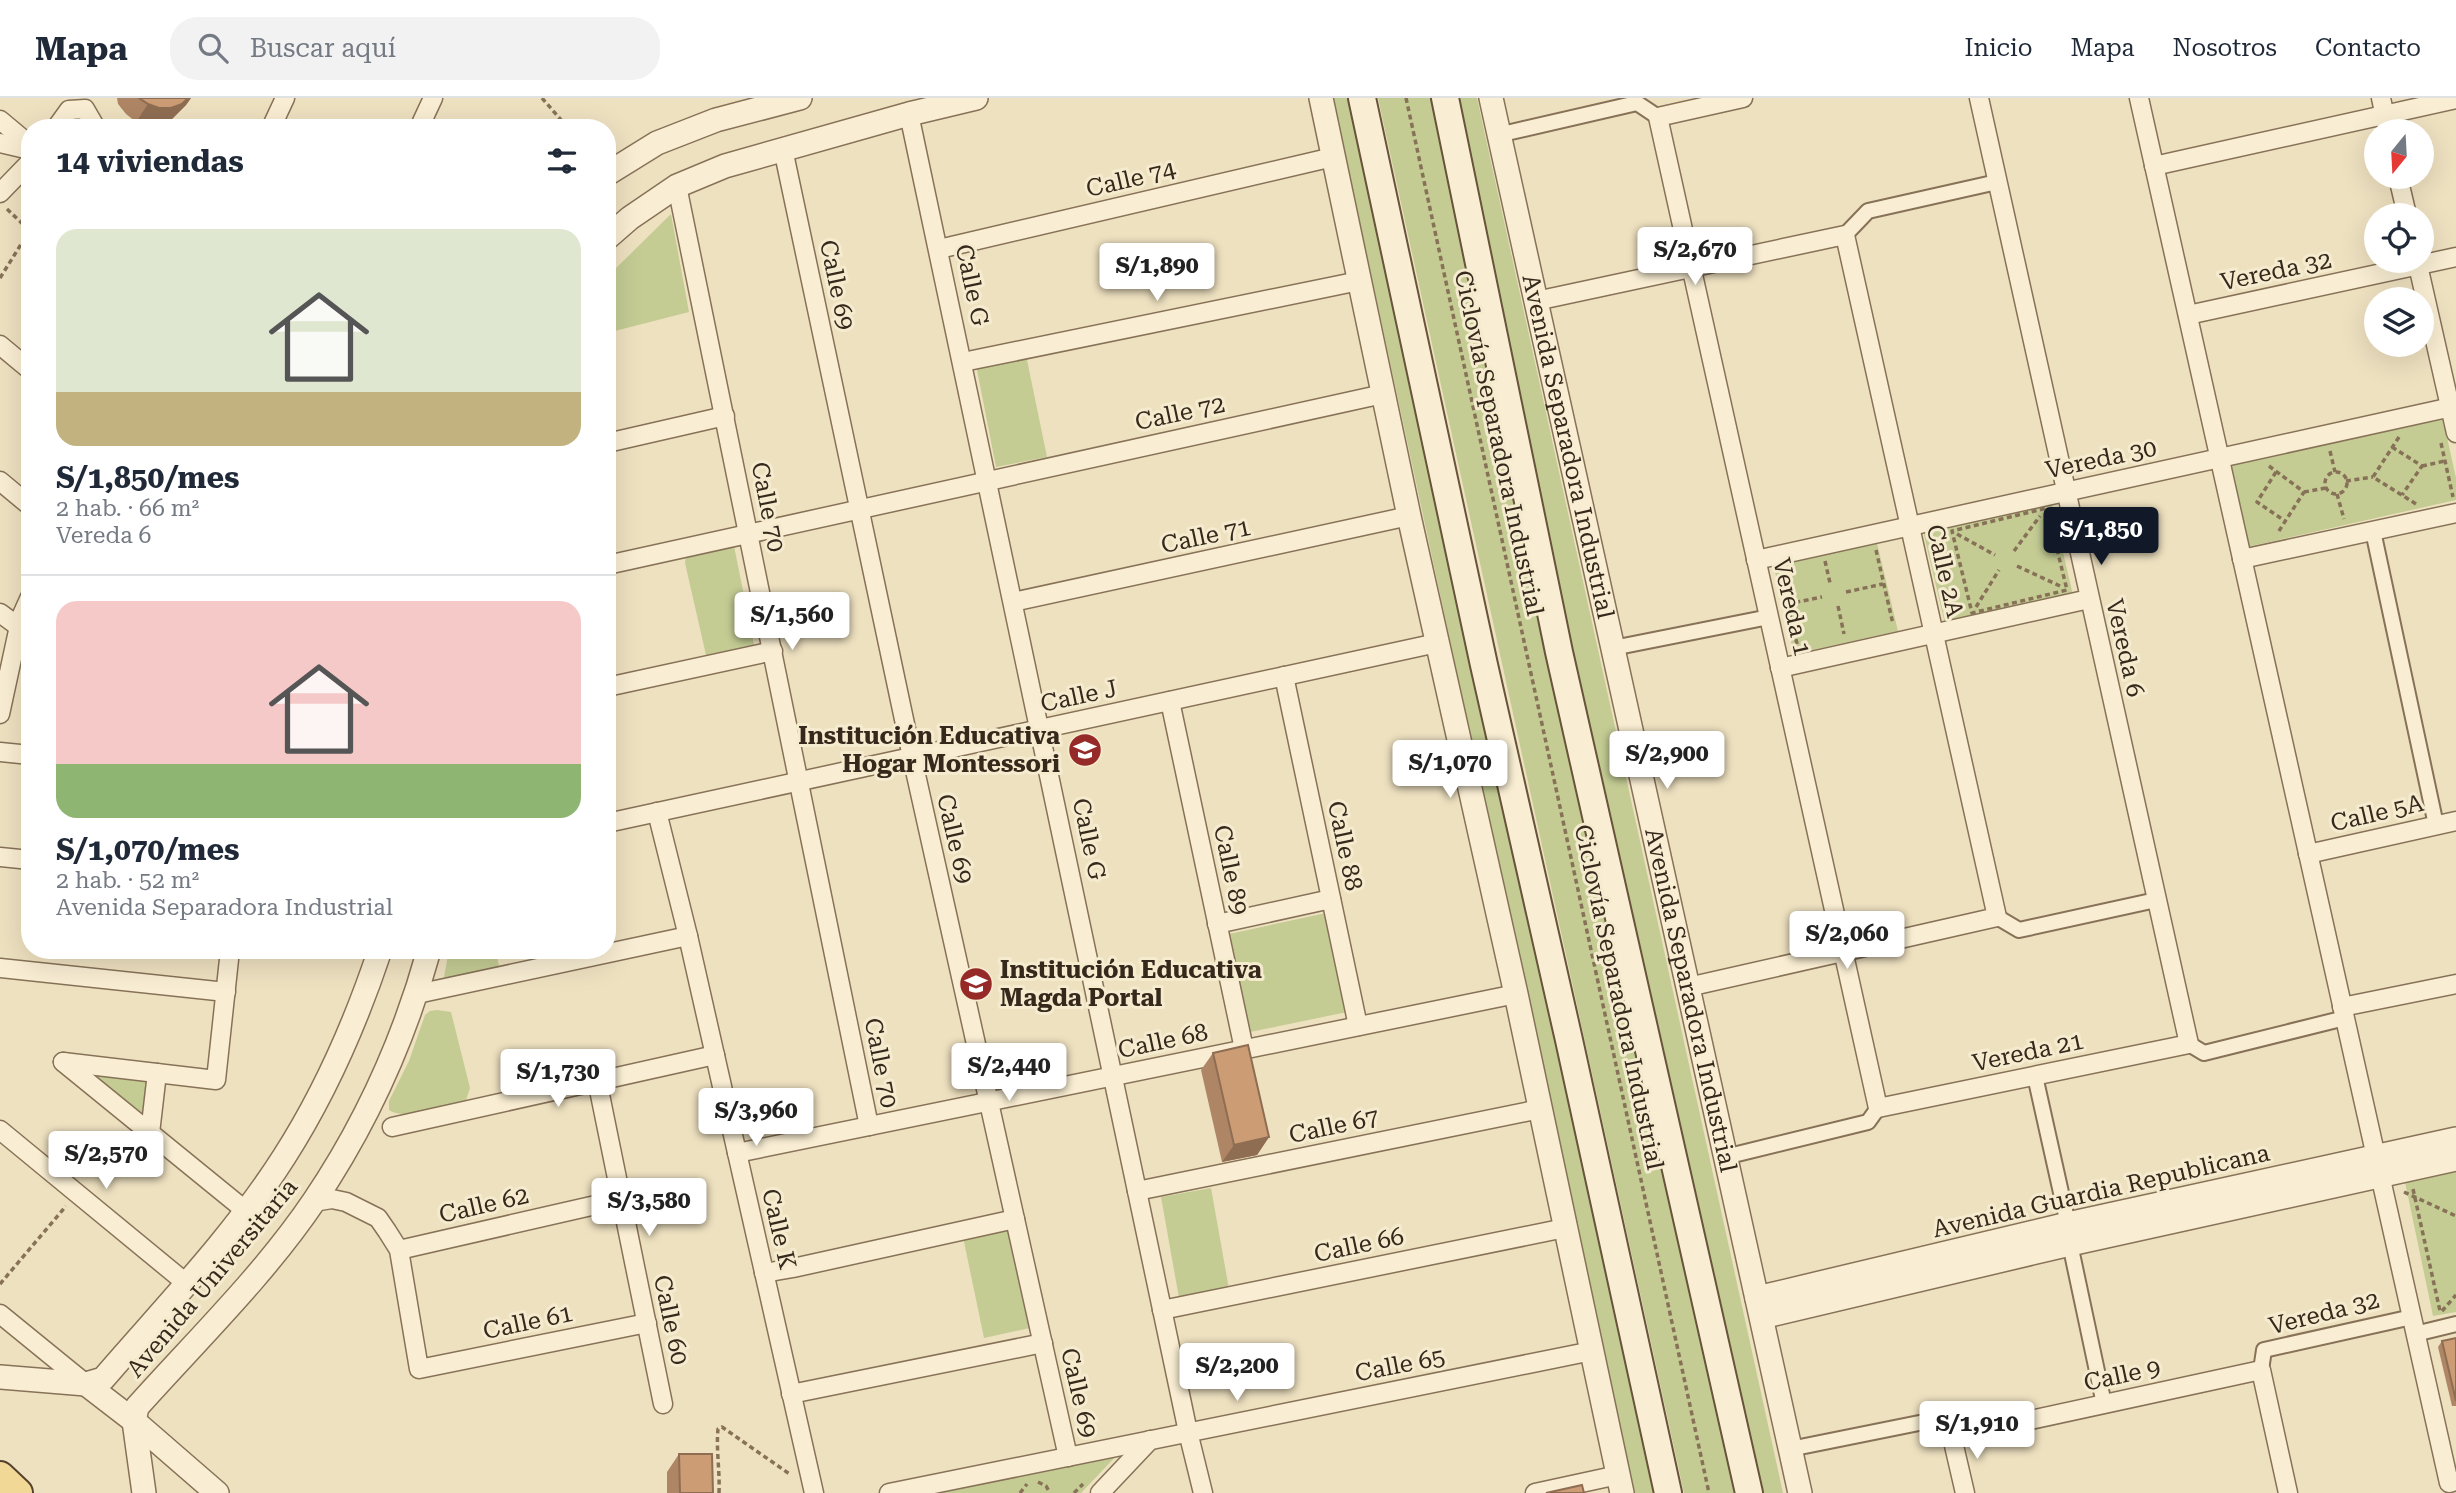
<!DOCTYPE html>
<html lang="es">
<meta charset="utf-8">
<style>
body{margin:0;font-family:"Roboto Serif",serif;background:#f2f2f3;color:#1f2937;height:100vh;display:flex;flex-direction:column;font-size:26px;white-space:nowrap}
*{box-sizing:border-box;margin:0}
p{font-size:23px;color:#747a83}
.icon{flex:none;width:38px;height:38px;fill:none;stroke:currentColor;stroke-width:2;stroke-linecap:round;stroke-linejoin:round}
.map{position:relative;flex:1;overflow:hidden}
.details{position:absolute;left:21px;top:21px;width:595px;height:840px;display:flex;flex-direction:column;background:#fff;border-radius:28px;box-shadow:0 7px 28px #0002}
.details>*{flex:none}
.needle{width:46px;rotate:198deg}
.controls{position:absolute;left:2364px;top:21px;display:grid;gap:14px}
.controls a{display:grid;place-items:center;width:70px;height:70px;border-radius:50%;background:#fff;box-shadow:0 7px 28px #0002;font-size:35px}
.price{position:absolute;translate:-50% -60px;padding:0 16px;border-radius:7px;background:#fff;color:#222;font-size:23px;line-height:46px;filter:drop-shadow(0 2px 4px #0008)}
.price::after{content:'';position:absolute;left:50%;top:42px;width:21px;height:16px;margin-left:-10px;background:inherit;clip-path:polygon(0 0,100% 0,50% 100%)}
.price.current{background:#111827;color:#fff}
ul{padding:0;list-style:none}
li{display:grid;align-content:center;gap:14px;height:371px;padding:0 35px}
li+li{border-top:2px solid #e0e1e3}
li span{display:grid;place-items:center;height:217px;border-radius:21px;color:#555}
li>.icon{margin-inline-start:auto}
span .icon{width:126px;height:126px;fill:#fffc;stroke-width:1}
li b{font-size:30px}
h2{display:flex;justify-content:space-between;align-items:center;height:84px;padding:0 35px;font-size:30px}
header{display:flex;align-items:center;gap:42px;box-sizing:border-box;height:98px;padding:0 35px;background:#fff;border-bottom:2px solid #e0e1e3}
header strong{font-size:33px}
nav{display:flex;gap:38px;margin-inline-start:auto;font-size:24px}
.search{width:490px;height:63px;background:#f2f2f3;display:flex;align-items:center;gap:18px;box-sizing:border-box;padding:0 24px;border-radius:28px;color:#747a83;font-size:26px}
.map>svg:first-child{display:block}
.green{fill:#c4cc94}
.lines{fill:none;stroke-linecap:round;stroke-linejoin:round}
.pedestrian-casing{stroke:#877258;stroke-width:18}
.minor-casing{stroke:#877258;stroke-width:21}
.tertiary-casing{stroke:#877258;stroke-width:26}
.secondary-casing{stroke:#68533b;stroke-width:30}
.primary-casing{stroke:#54402c;stroke-width:32}
.path{stroke:#877258;stroke-width:3.5;stroke-dasharray:5 3.5;stroke-linecap:butt}
.pedestrian{stroke:#f9eed3;stroke-width:14}
.minor{stroke:#f9eed3;stroke-width:18}
.tertiary{stroke:#f9eed3;stroke-width:23}
.secondary{stroke:#f9eed3;stroke-width:26}
.primary{stroke:#f2d896;stroke-width:28}
.wall{fill:#af8665}
.shaded-wall{fill:#8f6d52}
.building{fill:#cc9c75;stroke:#8f6d52;stroke-width:2}
.labels{text-anchor:middle;stroke-width:6;stroke-linejoin:round;paint-order:stroke}
.street-label{font-size:24px;fill:#36291c;stroke:#f5ebcf}
.poi-label{font-size:24px;font-weight:bold;fill:#36291c;stroke:#f5ebcf;text-anchor:end}
</style>
<header>
<strong>Mapa</strong>
<div class="search"><svg class="icon" aria-label="search" viewBox="0 0 24 24"><circle cx="10" cy="10" r="6"/><path d="M15 15l6 6"/></svg>Buscar aquí</div>
<nav><a>Inicio</a><a>Mapa</a><a>Nosotros</a><a>Contacto</a></nav>
</header>
<div class="map">
<svg width="2456" height="1395" viewBox="0 0 2456 1395">
<rect width="100%" height="100%" fill="#eee1c0"/>
<g class="green">
<polygon points="1333,0 1354,0 1655,1395 1634,1395"/>
<polygon points="1378,0 1433,0 1736,1395 1684,1395"/>
<polygon points="1452,0 1477,0 1783,1395 1757,1395"/>
<polygon points="671,116 689,214 607,235 607,179"/>
<polygon points="1026,257 1047,359 996,369 976,267"/>
<polygon points="2443,321 2456,380 2456,402 2247,449 2229,368"/>
<polygon points="2051,403 2073,497 1945,526 1923,433"/>
<polygon points="1876,441 1898,533 1794,556 1773,465"/>
<polygon points="734,448 754,547 706,557 685,465 686,457"/>
<polygon points="1326,815 1347,914 1250,934 1229,836"/>
<polygon points="449,852 496,852 499,869 451,879 444,879"/>
<path d="M437 912 451 914 470 990 466 1002 460 1004C443 1008 403 1023 389 1012V1003L409 963 425 917 430 913Z"/>
<polygon points="85,971 150,980 145,1017"/>
<polygon points="2456,1074 2456,1214 2433,1218 2405,1084"/>
<polygon points="1211,1090 1229,1191 1179,1200 1161,1099"/>
<polygon points="1009,1130 1030,1230 984,1240 963,1139"/>
<polygon points="1120,1354 1081,1395 926,1395"/>
</g>
<g class="lines">
<g class="pedestrian-casing">
<g id="pedestrian">
<polyline points="1498,37 1637,5 1658,19"/>
<polyline points="1845,137 1868,113 1997,84"/>
<polyline points="2373,433 2436,727"/>
<polyline points="1613,550 1769,519"/>
<polyline points="1997,819 2019,832 2156,802"/>
<polyline points="2189,946 2204,955 2345,920"/>
<polyline points="2035,978 2068,1126"/>
<polyline points="1725,1059 1868,1024 1878,1010"/>
<polyline points="2070,1146 2104,1306"/>
<polyline points="2415,1236 2456,1226"/>
<polyline points="2261,1272 2264,1252 2412,1219"/>
<polyline points="1790,1351 1929,1323 1952,1339"/>
</g>
</g>
<g class="minor-casing">
<g id="minor">
<polyline points="1743,0 1658,19 1878,1010 2189,946 1979,0"/>
<polyline points="2139,0 2449,1385 2456,1383"/>
<polyline points="2381,0 2388,33"/>
<polyline points="909,16 1188,1334 1203,1395"/>
<polyline points="0,22 30,47"/>
<polyline points="56,30 69,12 85,11 96,30"/>
<polyline points="271,30 285,0"/>
<polyline points="419,30 433,0"/>
<polyline points="0,45 30,52"/>
<polyline points="783,51 912,659 1068,1359"/>
<polyline points="2154,68 2456,1"/>
<polyline points="2398,79 2407,117"/>
<polyline points="677,88 869,1028"/>
<polyline points="0,95 30,64"/>
<polyline points="939,151 1333,59"/>
<polyline points="2417,163 2456,335"/>
<polyline points="1536,203 1845,137 1997,819 1688,889"/>
<polyline points="2188,217 2456,159"/>
<polyline points="0,247 30,272"/>
<polyline points="963,264 1359,183"/>
<polyline points="607,345 725,318"/>
<polyline points="0,383 30,408"/>
<polyline points="2242,461 2456,415"/>
<polyline points="1756,462 2456,308"/>
<polyline points="607,467 1383,296"/>
<polyline points="1013,504 1409,418"/>
<polyline points="0,515 19,529"/>
<polyline points="1780,570 2089,501"/>
<polyline points="1284,578 1358,928"/>
<polyline points="607,589 773,553"/>
<polyline points="1170,603 1244,951"/>
<polyline points="0,616 21,519 30,499"/>
<polyline points="0,654 30,657"/>
<polyline points="657,714 688,838 814,1395"/>
<polyline points="607,725 1437,545"/>
<polyline points="2308,756 2456,723"/>
<polyline points="0,759 30,762"/>
<polyline points="1217,826 1331,801"/>
<polyline points="0,870 226,894"/>
<polyline points="417,896 688,838"/>
<polyline points="2342,909 2456,886"/>
<polyline points="63,964 216,982 230,852"/>
<polyline points="63,964 246,1113"/>
<polyline points="597,982 663,1306"/>
<polyline points="392,1029 715,957"/>
<polyline points="0,1032 186,1185"/>
<polyline points="150,1035 157,975"/>
<polyline points="737,1055 1516,896"/>
<polyline points="1137,1093 1540,1011"/>
<polyline points="313,1104 332,1101 346,1104 378,1120 387,1133 399,1152 419,1271 647,1225"/>
<polyline points="399,1152 622,1101"/>
<polyline points="764,1175 793,1170 1015,1121"/>
<polyline points="1162,1212 1565,1130"/>
<polyline points="0,1216 86,1286"/>
<polyline points="791,1296 1043,1245"/>
<polyline points="889,1395 1592,1253"/>
<polyline points="1100,1395 1150,1342"/>
<polyline points="1535,1395 1618,1377"/>
<polyline points="1965,1395 1952,1339 2261,1272 2288,1395"/>
</g>
</g>
<g class="tertiary-casing">
<g id="tertiary">
<polyline points="1321,0 1409,418 1516,896 1622,1395"/>
<path id="s1" d="M1491 0 1800 1395"/>
<polyline points="607,76 657,45 716,22 800,0"/>
<polyline points="607,140 630,120 677,88 725,68 909,16 976,0"/>
<polyline points="1757,1200 2068,1126 2456,1041"/>
<polyline points="1762,1219 2070,1146 2456,1061"/>
<path d="M0 1279 86 1286 103 1281C165 1209 233 1139 284 1059 325 995 356 924 380 852"/>
<polyline points="86,1286 134,1323 217,1395"/>
<path d="M144 1395 134 1323 137 1309C196 1243 264 1177 314 1103 366 1026 404 942 429 852"/>
</g>
</g>
<g class="secondary-casing">
<g id="secondary">
<polyline points="1362,0 1484,567 1569,942 1668,1395"/>
<polyline points="1445,0 1559,554 1749,1395"/>
</g>
</g>
<g class="primary-casing">
<polyline id="primary" points="0,1378 18,1395"/>
</g>
<g class="path">
<polyline points="542,0 568,30"/>
<polyline points="1406,0 1709,1395"/>
<polyline points="7,111 29,132"/>
<polyline points="0,180 30,132"/>
<polyline points="2399,339 2373,379 2416,406"/>
<polyline points="2441,345 2453,399"/>
<polyline points="2392,349 2422,368 2402,397"/>
<polyline points="2330,353 2335,374"/>
<polyline points="2269,368 2304,394 2277,436"/>
<polyline points="2422,368 2445,363"/>
<polyline points="2276,374 2257,404 2285,423"/>
<circle cx="2336" cy="385" r="11"/>
<polyline points="2346,383 2373,379"/>
<polyline points="2304,394 2326,390"/>
<polyline points="2337,396 2344,421"/>
<polygon points="2047,410 2067,492 1972,515 1952,433"/>
<polyline points="1957,436 1995,457"/>
<polyline points="1876,452 1893,526"/>
<polyline points="2014,453 2040,418"/>
<polyline points="1825,463 1830,485"/>
<polyline points="2017,468 2060,488"/>
<polyline points="1780,475 1798,550"/>
<polyline points="1846,494 1883,486"/>
<polyline points="1787,506 1822,499"/>
<polyline points="1838,508 1844,536"/>
<polyline points="1976,509 1999,472"/>
<polyline points="2413,1091 2440,1213"/>
<polyline points="2404,1094 2456,1118"/>
<polyline points="0,1186 66,1108"/>
<polyline points="2442,1213 2456,1197"/>
<polyline points="1038,1384 1046,1388 1050,1395"/>
<path d="M719 1395C720 1374 716 1351 718 1331L722 1329 791 1377"/>
<polyline points="1020,1395 1027,1386"/>
<polyline points="1074,1395 1083,1386"/>
</g>
<use href="#pedestrian" class="pedestrian"/>
<use href="#minor" class="minor"/>
<use href="#tertiary" class="tertiary"/>
<use href="#secondary" class="secondary"/>
<use href="#primary" class="primary"/>
</g>
<g class="wall">
<polygon points="117,0 191,0 186,7 170,23 159,27 147,27 136,24 126,16 118,6"/>
<polygon points="1213,955 1269,1039 1257,1057 1222,1064 1201,972"/>
<polygon points="2456,1240 2456,1308 2452,1308 2438,1249 2442,1243"/>
<polygon points="679,1356 713,1395 667,1395 667,1374"/>
</g>
<g class="shaded-wall">
<polygon points="191,0 186,7 170,23 159,27 147,27 136,24 148,6"/>
<polygon points="1269,1039 1257,1057 1222,1064 1234,1047"/>
</g>
<g class="building">
<polygon points="139,0 188,0 182,6 171,10 159,10 148,6"/>
<polygon points="1248,947 1269,1039 1234,1047 1213,955"/>
<polygon points="2456,1240 2456,1303 2442,1243"/>
<polygon points="679,1356 712,1356 713,1395 680,1395"/>
<polygon points="1582,1387 1584,1395 1546,1395"/>
</g>
<defs>
<g id="school-disc" transform="scale(1.75)"><circle r="9.5" fill="#962a28" stroke="#f5ebcf"/><path d="M0-5L7-2L0 1L-7-2ZM-4 1L0 2.5L4 1V4Q0 6-4 4Z" fill="#fff"/></g>
</defs>
<g fill-rule="evenodd">
<use href="#school-disc" x="1085" y="652"/>
<use href="#school-disc" x="976" y="886"/>
</g>
<g class="labels">
<g class="street-label">
<text transform="translate(1131 81) rotate(-13)" y="8">Calle 74</text>
<text transform="translate(2276 173) rotate(-12)" y="8">Vereda 32</text>
<text transform="translate(837 187) rotate(78)" y="8">Calle 69</text>
<text transform="translate(972 187) rotate(78)" y="8">Calle G</text>
<text transform="translate(1180 315) rotate(-12)" y="8">Calle 72</text>
<text transform="translate(1499 345) rotate(78)" y="8">Ciclovía Separadora Industrial</text>
<text dy="8" stroke="none"><textPath href="#s1" startOffset="357">Avenida Separadora Industrial</textPath></text>
<text transform="translate(2101 361) rotate(-12)" y="8">Vereda 30</text>
<text transform="translate(768 409) rotate(79)" y="8">Calle 70</text>
<text transform="translate(1206 438) rotate(-12)" y="8">Calle 71</text>
<text transform="translate(1945 473) rotate(77)" y="8">Calle 2A</text>
<text transform="translate(1792 509) rotate(77)" y="8">Vereda 1</text>
<text transform="translate(2125 550) rotate(77)" y="8">Vereda 6</text>
<text transform="translate(1079 598) rotate(-12)" y="8">Calle J</text>
<text transform="translate(2377 715) rotate(-13)" y="8">Calle 5A</text>
<text transform="translate(955 741) rotate(77)" y="8">Calle 69</text>
<text transform="translate(1089 741) rotate(78)" y="8">Calle G</text>
<text transform="translate(1345 748) rotate(78)" y="8">Calle 88</text>
<text transform="translate(1231 772) rotate(78)" y="8">Calle 89</text>
<text transform="translate(1619 899) rotate(78)" y="8">Ciclovía Separadora Industrial</text>
<text dy="8" stroke="none"><textPath href="#s1" startOffset="924">Avenida Separadora Industrial</textPath></text>
<text transform="translate(1163 943) rotate(-12)" y="8">Calle 68</text>
<text transform="translate(2028 954) rotate(-12)" y="8">Vereda 21</text>
<text transform="translate(881 965) rotate(79)" y="8">Calle 70</text>
<text transform="translate(1334 1028) rotate(-12)" y="8">Calle 67</text>
<text transform="translate(2101 1093) rotate(-13)" y="8">Avenida Guardia Republicana</text>
<text transform="translate(484 1107) rotate(-13)" y="8">Calle 62</text>
<text transform="translate(779 1131) rotate(77)" y="8">Calle K</text>
<text transform="translate(1359 1147) rotate(-12)" y="8">Calle 66</text>
<text transform="translate(212 1180) rotate(-50)" y="8">Avenida Universitaria</text>
<text transform="translate(2324 1215) rotate(-14)" y="8">Vereda 32</text>
<text transform="translate(671 1222) rotate(78)" y="8">Calle 60</text>
<text transform="translate(528 1224) rotate(-12)" y="8">Calle 61</text>
<text transform="translate(1400 1267) rotate(-11)" y="8">Calle 65</text>
<text transform="translate(2122 1277) rotate(-12)" y="8">Calle 9</text>
<text transform="translate(1079 1295) rotate(77)" y="8">Calle 69</text>
</g>
<g class="poi-label">
<text x="1060" y="646">Institución Educativa<tspan x="1060" dy="28">Hogar Montessori</tspan></text>
<text x="1000" y="880" text-anchor="start">Institución Educativa<tspan x="1000" dy="28">Magda Portal</tspan></text>
</g>
</g>
</svg>
<div class="controls">
<a><svg class="needle" viewBox="-14 -14 28 28"><path d="M0-13l5 13h-10z" fill="#e53935"/><path d="M0 13l5-13h-10z" fill="#747a83"/></svg></a>
<a><svg class="icon" aria-label="locate" viewBox="0 0 24 24"><circle cx="12" cy="12" r="6"/><path d="M12 2v4M12 18v4M2 12h4M18 12h4"/></svg></a>
<a><svg class="icon" aria-label="layers" viewBox="0 0 24 24"><path d="M12 4l9 5-9 5-9-5zM3 14l9 5 9-5"/></svg></a>
</div>
<b class="price" style="left:1695px;top:189px">S/2,670</b>
<b class="price" style="left:1157px;top:205px">S/1,890</b>
<b class="price current" style="left:2101px;top:469px">S/1,850</b>
<b class="price" style="left:792px;top:554px">S/1,560</b>
<b class="price" style="left:1667px;top:693px">S/2,900</b>
<b class="price" style="left:1450px;top:702px">S/1,070</b>
<b class="price" style="left:1847px;top:873px">S/2,060</b>
<b class="price" style="left:1009px;top:1005px">S/2,440</b>
<b class="price" style="left:558px;top:1011px">S/1,730</b>
<b class="price" style="left:756px;top:1050px">S/3,960</b>
<b class="price" style="left:106px;top:1093px">S/2,570</b>
<b class="price" style="left:649px;top:1140px">S/3,580</b>
<b class="price" style="left:1237px;top:1305px">S/2,200</b>
<b class="price" style="left:1977px;top:1363px">S/1,910</b>
<section class="details">
<h2>14 viviendas<svg class="icon" aria-label="filters" viewBox="0 0 24 24"><path d="M4 7h16M4 17h16"/><circle cx="9" cy="7" r="2"/><circle cx="15" cy="17" r="2"/></svg></h2>
<ul>
<li><span style="background:linear-gradient(#dfe7d0 75%,#c2b280 0)"><svg class="icon" aria-label="home" viewBox="0 0 24 24"><path d="M3 11l9-7 9 7M6 9v11h12V9"/></svg></span><div><b>S/1,850/mes</b><p>2 hab. · 66 m²</p><p>Vereda 6</p></div></li>
<li><span style="background:linear-gradient(#f6c9c9 75%,#8fb573 0)"><svg class="icon" aria-label="home" viewBox="0 0 24 24"><path d="M3 11l9-7 9 7M6 9v11h12V9"/></svg></span><div><b>S/1,070/mes</b><p>2 hab. · 52 m²</p><p>Avenida Separadora Industrial</p></div></li>
</ul>
</section>
</div>
